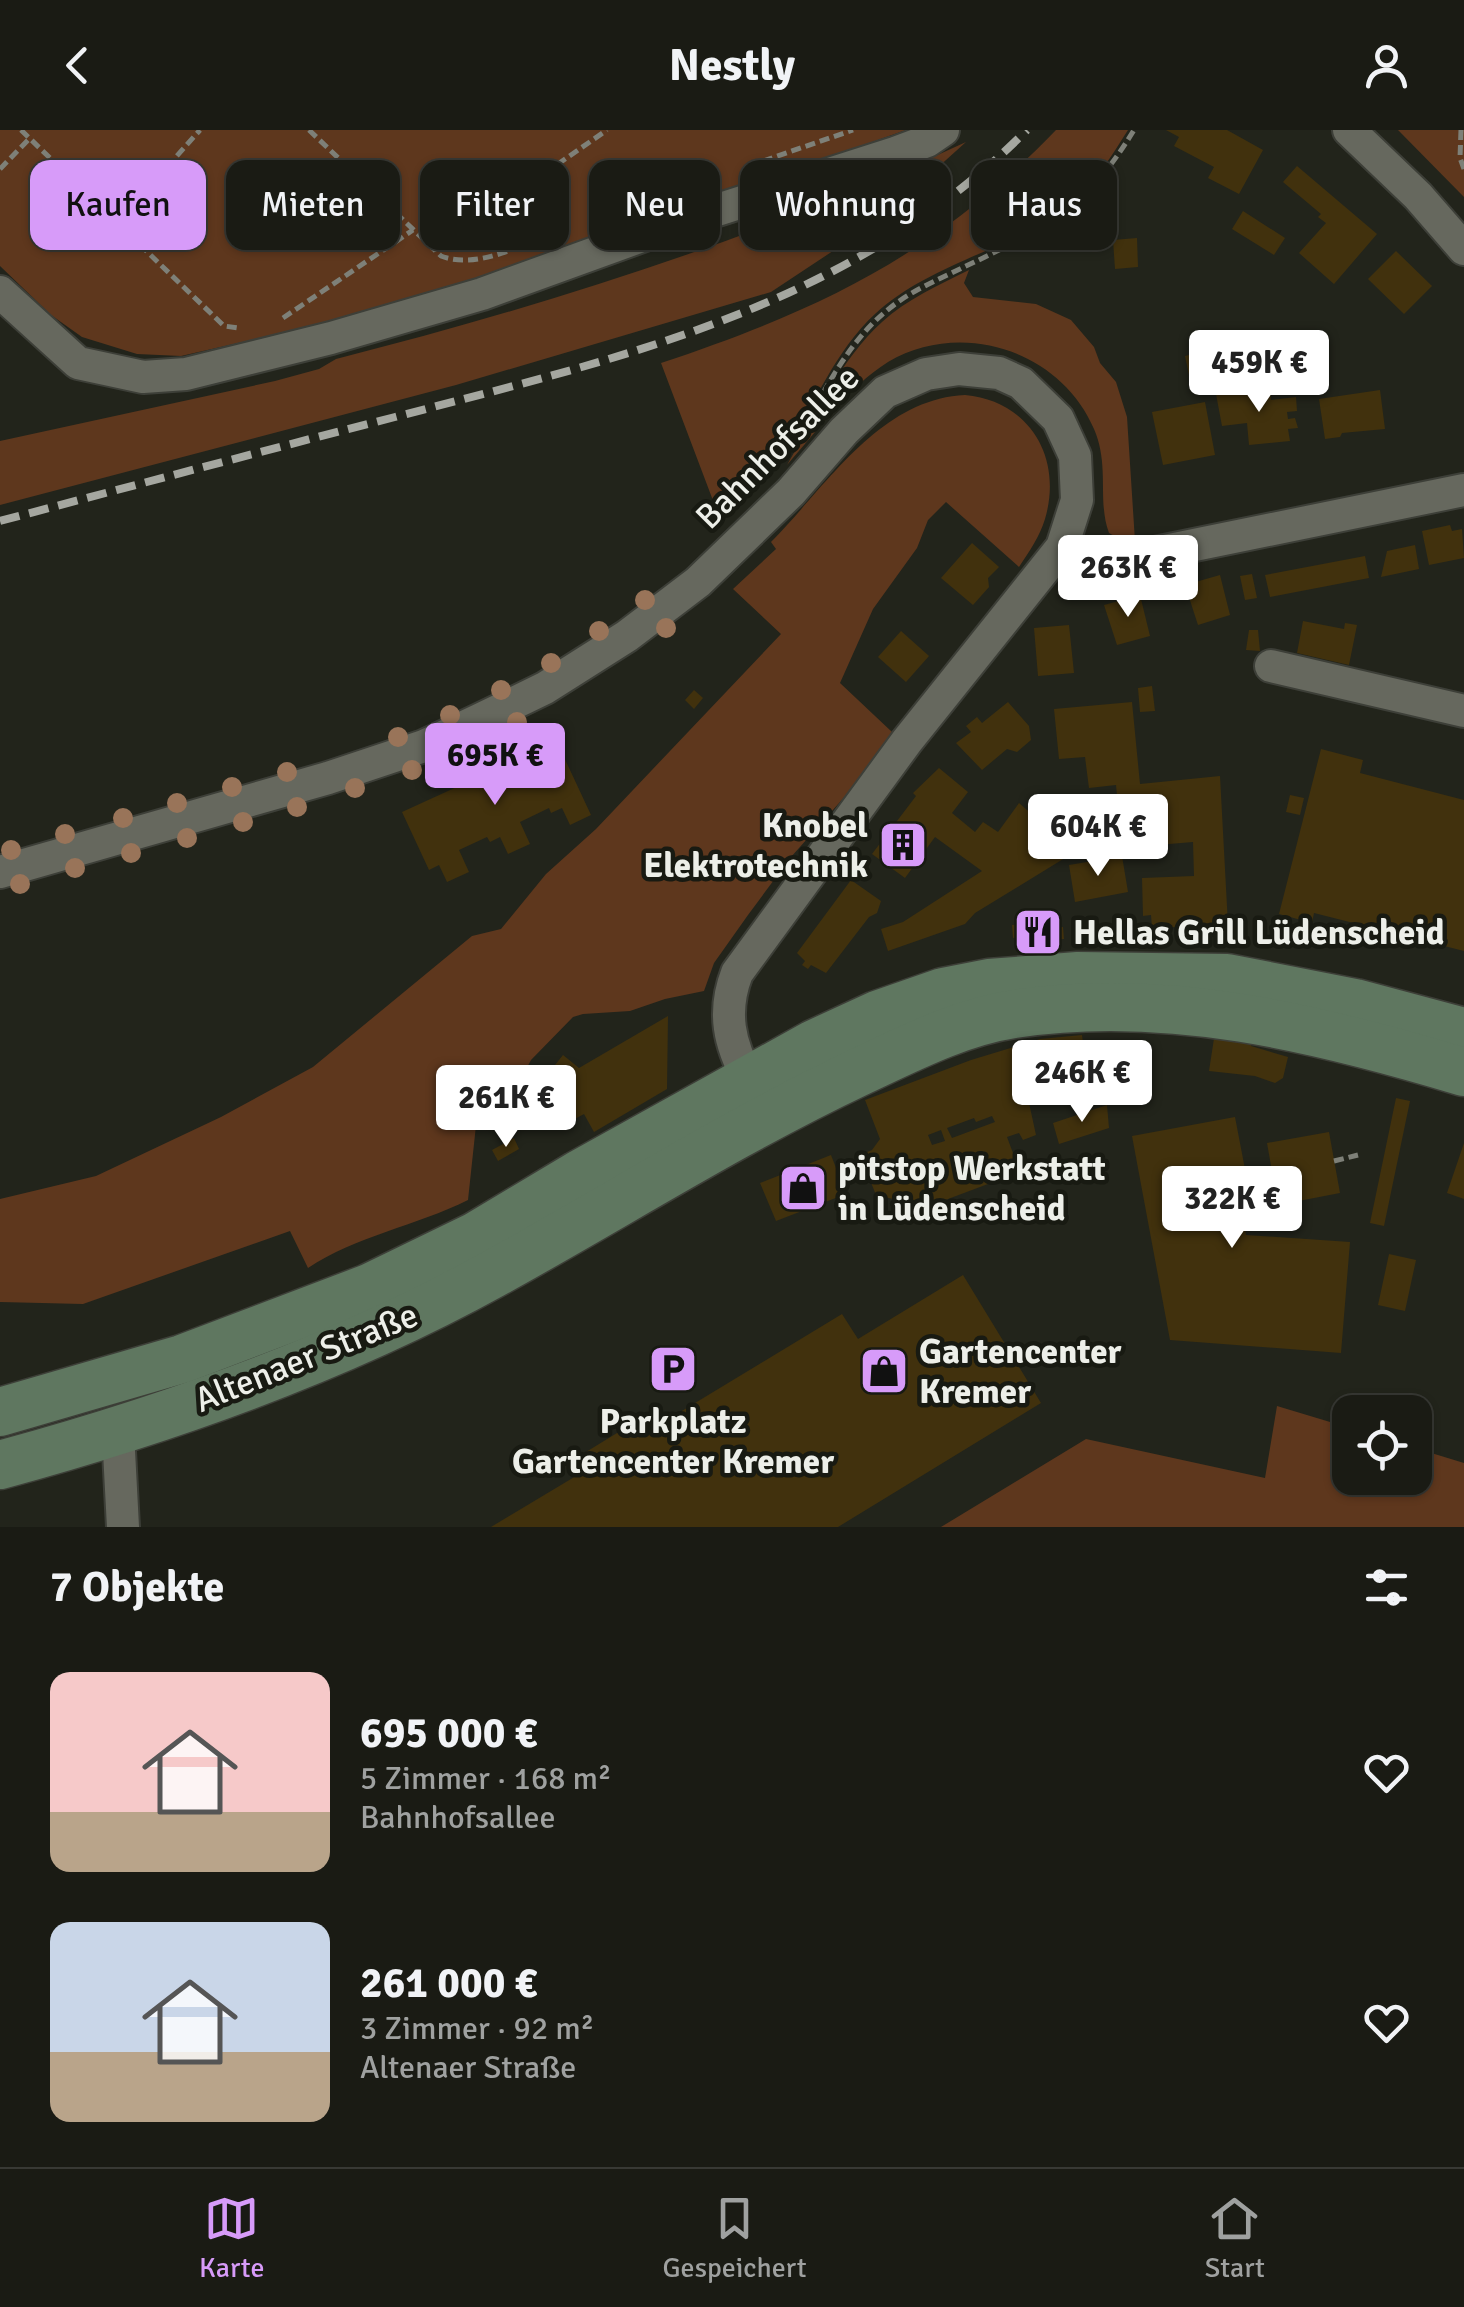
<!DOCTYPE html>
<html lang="de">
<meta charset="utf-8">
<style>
body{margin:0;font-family:Signika,sans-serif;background:#272822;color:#f1f3f6;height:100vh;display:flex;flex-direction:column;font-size:38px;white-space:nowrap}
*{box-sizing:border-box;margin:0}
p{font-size:32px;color:#9fa1a0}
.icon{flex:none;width:55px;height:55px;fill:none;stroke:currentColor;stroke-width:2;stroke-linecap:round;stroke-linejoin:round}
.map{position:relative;height:1397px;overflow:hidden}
.side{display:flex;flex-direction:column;background:#1a1b14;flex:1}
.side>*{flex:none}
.hud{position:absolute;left:30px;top:30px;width:1405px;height:90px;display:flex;gap:20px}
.controls{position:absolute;left:1332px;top:1265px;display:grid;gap:20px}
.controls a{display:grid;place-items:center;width:100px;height:100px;border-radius:20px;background:#1a1b14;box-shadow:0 2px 8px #0004,0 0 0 2px #383934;font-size:50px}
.price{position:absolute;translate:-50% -85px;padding:0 22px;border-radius:10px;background:#fff;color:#222;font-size:32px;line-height:65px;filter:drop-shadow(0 2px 5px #0008)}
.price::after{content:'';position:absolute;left:50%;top:60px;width:30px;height:22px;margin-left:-15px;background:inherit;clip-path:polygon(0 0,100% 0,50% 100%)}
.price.on{background:#d79bf9;color:#111}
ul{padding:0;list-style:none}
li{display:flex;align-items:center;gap:30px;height:250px;padding:0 50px}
li span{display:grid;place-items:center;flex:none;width:280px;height:200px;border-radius:20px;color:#555}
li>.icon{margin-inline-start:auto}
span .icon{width:120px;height:120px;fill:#fffc;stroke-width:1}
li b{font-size:42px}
h2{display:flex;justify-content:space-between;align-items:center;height:120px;padding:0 50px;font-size:42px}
.tag{padding:0 35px;border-radius:20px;background:#1a1b14;box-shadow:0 2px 8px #0004,0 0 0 2px #383934;font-size:35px;line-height:90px}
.tag.on{background:#d79bf9;color:#111}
header{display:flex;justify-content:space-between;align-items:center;height:130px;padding:0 50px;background:#1a1b14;font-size:45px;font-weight:700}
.menu{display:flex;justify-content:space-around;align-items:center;height:140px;border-top:2px solid #383934;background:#1a1b14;font-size:28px;color:#9fa1a0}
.menu a{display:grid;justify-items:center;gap:5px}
.menu .on{color:#d79bf9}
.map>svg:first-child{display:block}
.green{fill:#5e371d}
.building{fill:#41310d;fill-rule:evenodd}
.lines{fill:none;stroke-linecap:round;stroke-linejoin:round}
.street-casing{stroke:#3d3f38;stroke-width:36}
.secondary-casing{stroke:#3d3f38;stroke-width:51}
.path{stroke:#7e8078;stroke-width:5;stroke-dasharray:10 5;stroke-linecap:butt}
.street{stroke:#66685e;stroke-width:32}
.secondary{stroke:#5f7760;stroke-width:48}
.rail{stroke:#a5a7a0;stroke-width:8;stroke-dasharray:20 10;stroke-linecap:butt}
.tree{fill:#997459}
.labels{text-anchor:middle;stroke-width:9;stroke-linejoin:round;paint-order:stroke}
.street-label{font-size:35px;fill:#edefe9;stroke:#181a12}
.poi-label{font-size:35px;font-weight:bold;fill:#edefe9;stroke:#181a12;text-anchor:start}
</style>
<header><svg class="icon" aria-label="back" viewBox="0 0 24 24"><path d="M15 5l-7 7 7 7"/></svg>Nestly<svg class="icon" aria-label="person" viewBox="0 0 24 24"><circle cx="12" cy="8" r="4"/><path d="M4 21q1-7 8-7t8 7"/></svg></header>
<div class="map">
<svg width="1464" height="1397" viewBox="0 0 1464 1397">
<rect width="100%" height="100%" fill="#22241b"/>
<g class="green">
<polygon points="0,0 906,0 746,57 607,101 396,177 181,226 137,224 82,207 51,185 0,136"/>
<path d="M1056 0H1128C1110 28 1094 56 1067 76 1008 121 929 134 875 184 835 221 816 272 787 316 769 343 743 366 720 389L661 233C823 179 936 124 1056 0Z"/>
<polygon points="1398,0 1464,0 1464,67"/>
<path d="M966 12 906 66 848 111 771 162 456 255 0 375V311L275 251 319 239 336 229C552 174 764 106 966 12Z"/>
<path d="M969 140 964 153 973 167 1036 174 1071 190 1094 217 1100 233 1116 252 1127 287 1135 411 1125 412 1109 403C1097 371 1110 336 1094 299 1060 220 961 189 888 232 848 257 818 300 787 335 815 287 840 230 882 192 907 169 939 155 969 140Z"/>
<path d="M965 265C1030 271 1063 328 1045 389 1040 406 1029 422 1019 437L946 372 928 390 917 418 873 479 840 553 892 602 848 663 791 727 748 785 714 833 704 861 665 869 630 881 583 884 573 887 531 930 514 962 477 986 468 1070C416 1096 356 1106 308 1138L290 1101 83 1174 0 1172V1069L96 1046 221 987 313 937 472 806 501 799 546 744 596 699 781 504 733 459 776 419 771 412C826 357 879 269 965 265Z"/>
<polygon points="1277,1276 1350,1298 1350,1348 1415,1348 1415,1318 1464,1333 1464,1397 941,1397 1086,1309 1265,1348"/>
</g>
<g class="building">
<polygon points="1166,0 1227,0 1263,20 1239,64 1208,48 1214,37 1174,16 1179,7"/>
<polygon points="1297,36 1377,104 1334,154 1299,123 1326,93 1318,87 1321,84 1283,52"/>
<polygon points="1243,81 1285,108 1274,125 1232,99"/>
<polygon points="1137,108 1138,137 1115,139 1113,110"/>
<polygon points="1396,121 1432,156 1404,184 1368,149"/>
<polygon points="1208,220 1245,224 1244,244 1211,241 1189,245 1185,226"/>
<polygon points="1270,259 1271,270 1296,267 1297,281 1287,282 1288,289 1295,288 1298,298 1288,299 1290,311 1249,315 1247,293 1222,296 1216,264"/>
<polygon points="1380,260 1385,299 1342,303 1340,307 1325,309 1319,269"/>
<polygon points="1205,272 1215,325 1163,335 1152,282"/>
<polygon points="1450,395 1452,401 1462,399 1464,428 1429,435 1422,401"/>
<polygon points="972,413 999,437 988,448 989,457 973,475 941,448"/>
<polygon points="1415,415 1419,439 1381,447 1387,421"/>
<polygon points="1365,426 1369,448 1270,467 1265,445"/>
<polygon points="1252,444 1257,468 1245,470 1240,446"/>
<polygon points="1220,445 1230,485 1198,495 1185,455"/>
<polygon points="1140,465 1150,506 1117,515 1104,475"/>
<polygon points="1303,491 1344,499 1345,493 1357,495 1349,535 1297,523"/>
<polygon points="1069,495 1074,543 1038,546 1034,498"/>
<polygon points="1249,500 1258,500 1260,521 1246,520"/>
<polygon points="901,501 929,526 906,552 878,527"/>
<polygon points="1152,556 1155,581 1140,582 1138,558"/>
<polygon points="694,560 703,568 694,579 685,570"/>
<polygon points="1008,572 1029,596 1031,610 1017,622 1007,619 982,640 956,613 971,602 966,596 977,587 982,593"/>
<polygon points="1132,572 1140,654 1220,646 1228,795 1152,798 1151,785 1143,786 1142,748 1194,746 1193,712 1122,718 1116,655 1089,658 1085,627 1059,629 1054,579"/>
<polygon points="556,610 591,685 570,695 562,678 551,683 549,678 520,692 530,714 508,724 500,707 490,712 487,707 459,720 469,742 447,752 439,735 429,740 402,682 472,650 470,646 484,639 486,643"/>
<polygon points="1321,619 1363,630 1360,643 1464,670 1464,821 1314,783 1312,793 1279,784"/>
<polygon points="939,638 968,662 952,683 975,702 983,692 998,702 1019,673 1048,698 1054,694 1073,723 975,783 965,794 888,821 881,799 903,792 982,741 935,707 905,748 872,724 916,666 913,663"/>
<polygon points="1290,665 1304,668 1300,685 1286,682"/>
<polygon points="1122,726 1128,762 1075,772 1069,735"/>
<polygon points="851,750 881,771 877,783 869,787 826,843 811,835 808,839 802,835 805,831 797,823"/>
<polygon points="1038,793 1038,798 1063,797 1064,809 1024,812 1024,807 1013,808 1012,795"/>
<polygon points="668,886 667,959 594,1002 584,984 564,995 560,994 551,973 535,960 563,925 579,938"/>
<polygon points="1215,902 1253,907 1251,916 1288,927 1283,948 1275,953 1255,946 1209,941"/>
<path d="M1082 905 1087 944 1084 948 1053 951 1026 959 1036 1005 1023 1010 1019 1003 1007 1007 1020 1042 900 1087 893 1069 876 1065 860 1025 872 1020 880 1009 865 970 971 930 1040 909ZM992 986 995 992 952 1008 947 998 974 988 976 992ZM941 1000 945 1011 932 1015 928 1005Z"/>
<polygon points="1396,968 1410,971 1384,1096 1370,1093"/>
<polygon points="1107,975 1109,998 1059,1014 1053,993"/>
<polygon points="1235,987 1249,1060 1239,1062 1246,1105 1350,1112 1341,1223 1170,1210 1132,1006"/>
<polygon points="1329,1002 1340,1063 1278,1075 1267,1013"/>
<polygon points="514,1008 519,1019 498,1031 492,1020"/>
<polygon points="1464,1013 1464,1069 1447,1063"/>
<polygon points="831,1025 846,1064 776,1091 760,1053"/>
<polygon points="1389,1124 1416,1130 1405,1181 1378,1175"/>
<polygon points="963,1145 1041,1273 838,1397 491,1397 576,1346 568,1333 653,1281 662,1293 842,1184 858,1209"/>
</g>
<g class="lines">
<g class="street-casing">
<g id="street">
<polyline points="1349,0 1418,66 1464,119"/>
<polyline points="0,162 78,233 143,247 186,244 331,208 482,164 686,90 895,23 927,11 943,0"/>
<polyline points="1062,417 1090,429 1116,431 1464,360"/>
<polyline points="1271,536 1464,581"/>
<path d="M0 742 328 648 424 616 479 590 545 558 627 506 698 452 791 362 844 301 885 262 926 244 959 239 999 243 1021 253 1058 289 1075 326 1077 370 1062 417 907 611 737 843C722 882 729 914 749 950"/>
<polyline points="118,1302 123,1397"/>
</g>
</g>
<g class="secondary-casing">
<g id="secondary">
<polyline points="0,1282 182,1229 369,1158 476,1106 578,1045 814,914 877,885 943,862 989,853 1078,846 1227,848 1355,873 1464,902"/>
<path d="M0 1335C169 1289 339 1229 493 1144 615 1077 732 1002 859 942 908 919 960 892 1014 884 1167 861 1318 898 1464 942"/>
</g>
</g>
<g class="path">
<polyline points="21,0 224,196 238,198"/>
<path d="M309 0 441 126C478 140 523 114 559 101"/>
<polyline points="1461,0 1460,28 1464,39"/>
<polyline points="763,31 853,0"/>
<polyline points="0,39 29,9"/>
<polyline points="117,93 200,0"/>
<polyline points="434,120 607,0"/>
<polyline points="283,188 413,100"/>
<path d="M801 302C827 257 849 210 890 178 912 160 940 149 964 137 1044 99 1087 78 1134 0"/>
<polyline points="1334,1031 1358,1025"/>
</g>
<use href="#street" class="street"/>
<use href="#secondary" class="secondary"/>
<path class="rail" d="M0 391C132 356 263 321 395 287 628 226 851 176 1027 0"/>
</g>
<g class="tree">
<circle cx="645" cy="470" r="10"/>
<circle cx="666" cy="498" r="10"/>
<circle cx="599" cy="501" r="10"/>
<circle cx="551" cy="533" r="10"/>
<circle cx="501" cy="560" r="10"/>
<circle cx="450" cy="585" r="10"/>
<circle cx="517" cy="592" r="10"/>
<circle cx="398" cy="607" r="10"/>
<circle cx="465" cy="617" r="10"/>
<circle cx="412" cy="640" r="10"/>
<circle cx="287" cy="642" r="10"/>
<circle cx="232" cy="657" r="10"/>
<circle cx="355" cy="658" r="10"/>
<circle cx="177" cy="673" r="10"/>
<circle cx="297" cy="677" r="10"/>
<circle cx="123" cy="688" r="10"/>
<circle cx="243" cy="692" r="10"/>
<circle cx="65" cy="704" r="10"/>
<circle cx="187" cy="708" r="10"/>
<circle cx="11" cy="720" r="10"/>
<circle cx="131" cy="723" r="10"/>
<circle cx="75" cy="738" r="10"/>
<circle cx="20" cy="754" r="10"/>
</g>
<defs>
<g id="building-square" transform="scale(2.5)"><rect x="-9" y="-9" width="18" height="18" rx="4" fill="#d79bf9" stroke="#181a12"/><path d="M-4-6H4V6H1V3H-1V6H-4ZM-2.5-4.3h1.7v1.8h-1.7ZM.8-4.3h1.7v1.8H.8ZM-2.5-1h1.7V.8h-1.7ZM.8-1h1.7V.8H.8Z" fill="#111"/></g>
<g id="restaurant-square" transform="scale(2.5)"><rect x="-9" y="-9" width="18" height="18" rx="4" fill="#d79bf9" stroke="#181a12"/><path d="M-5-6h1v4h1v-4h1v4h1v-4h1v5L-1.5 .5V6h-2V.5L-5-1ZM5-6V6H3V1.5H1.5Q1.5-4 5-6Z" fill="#111"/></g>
<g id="shop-square" transform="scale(2.5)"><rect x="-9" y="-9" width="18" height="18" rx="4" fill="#d79bf9" stroke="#181a12"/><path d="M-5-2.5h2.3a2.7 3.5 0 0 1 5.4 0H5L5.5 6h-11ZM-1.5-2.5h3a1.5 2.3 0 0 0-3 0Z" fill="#111"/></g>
<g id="parking-square" transform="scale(2.5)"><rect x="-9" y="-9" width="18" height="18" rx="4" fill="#d79bf9" stroke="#181a12"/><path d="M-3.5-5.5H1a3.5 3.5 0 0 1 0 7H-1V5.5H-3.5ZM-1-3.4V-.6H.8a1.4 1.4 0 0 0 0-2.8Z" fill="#111"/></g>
</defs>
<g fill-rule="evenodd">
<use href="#building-square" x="903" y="715"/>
<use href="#restaurant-square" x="1038" y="802"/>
<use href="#shop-square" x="803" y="1058"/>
<use href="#parking-square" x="673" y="1239"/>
<use href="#shop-square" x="884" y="1241"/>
</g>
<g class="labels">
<g class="street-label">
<text transform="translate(777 317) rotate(-45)" y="12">Bahnhofsallee</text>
<text transform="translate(306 1227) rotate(-22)" y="12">Altenaer Straße</text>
</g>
<g class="poi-label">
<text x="868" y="707" text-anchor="end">Knobel<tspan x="868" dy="40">Elektrotechnik</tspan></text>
<text x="1073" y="814">Hellas Grill Lüdenscheid</text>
<text x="838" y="1050">pitstop Werkstatt<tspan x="838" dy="40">in Lüdenscheid</tspan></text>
<text x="919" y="1233">Gartencenter<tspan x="919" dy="40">Kremer</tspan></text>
<text x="673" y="1303" text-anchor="middle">Parkplatz<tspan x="673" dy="40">Gartencenter Kremer</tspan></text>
</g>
</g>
</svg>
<div class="controls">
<a><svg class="icon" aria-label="locate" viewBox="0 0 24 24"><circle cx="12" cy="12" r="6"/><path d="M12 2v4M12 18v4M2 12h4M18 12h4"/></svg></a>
</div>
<b class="price" style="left:1259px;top:285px">459K €</b>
<b class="price" style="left:1128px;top:490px">263K €</b>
<b class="price on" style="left:495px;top:678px">695K €</b>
<b class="price" style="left:1098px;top:749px">604K €</b>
<b class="price" style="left:1082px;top:995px">246K €</b>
<b class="price" style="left:506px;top:1020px">261K €</b>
<b class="price" style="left:1232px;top:1121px">322K €</b>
<div class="hud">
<a class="tag on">Kaufen</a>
<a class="tag">Mieten</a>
<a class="tag">Filter</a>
<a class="tag">Neu</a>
<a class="tag">Wohnung</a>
<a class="tag">Haus</a>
</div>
</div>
<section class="side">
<h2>7 Objekte<svg class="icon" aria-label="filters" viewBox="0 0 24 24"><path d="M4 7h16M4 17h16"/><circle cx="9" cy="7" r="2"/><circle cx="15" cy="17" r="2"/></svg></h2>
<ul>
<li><span style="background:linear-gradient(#f6c9c9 70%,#b9a48a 0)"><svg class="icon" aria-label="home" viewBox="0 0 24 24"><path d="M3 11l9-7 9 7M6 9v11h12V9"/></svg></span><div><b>695 000 €</b><p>5 Zimmer · 168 m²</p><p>Bahnhofsallee</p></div><svg class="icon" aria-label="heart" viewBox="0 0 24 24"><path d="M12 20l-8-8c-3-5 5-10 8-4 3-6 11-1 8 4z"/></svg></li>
<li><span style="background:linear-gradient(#c9d6e8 65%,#b9a48a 0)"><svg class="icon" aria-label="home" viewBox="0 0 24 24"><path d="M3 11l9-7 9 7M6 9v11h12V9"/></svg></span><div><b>261 000 €</b><p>3 Zimmer · 92 m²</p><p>Altenaer Straße</p></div><svg class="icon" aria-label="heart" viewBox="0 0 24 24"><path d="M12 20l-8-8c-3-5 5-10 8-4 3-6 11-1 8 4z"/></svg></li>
</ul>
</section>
<nav class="menu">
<a class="on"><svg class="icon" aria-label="map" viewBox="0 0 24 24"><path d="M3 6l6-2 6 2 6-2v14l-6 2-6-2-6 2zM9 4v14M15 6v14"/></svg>Karte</a>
<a><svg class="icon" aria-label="saved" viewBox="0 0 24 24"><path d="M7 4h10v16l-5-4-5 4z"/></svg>Gespeichert</a>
<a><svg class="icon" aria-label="home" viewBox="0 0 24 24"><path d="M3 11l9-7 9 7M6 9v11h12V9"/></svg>Start</a>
</nav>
